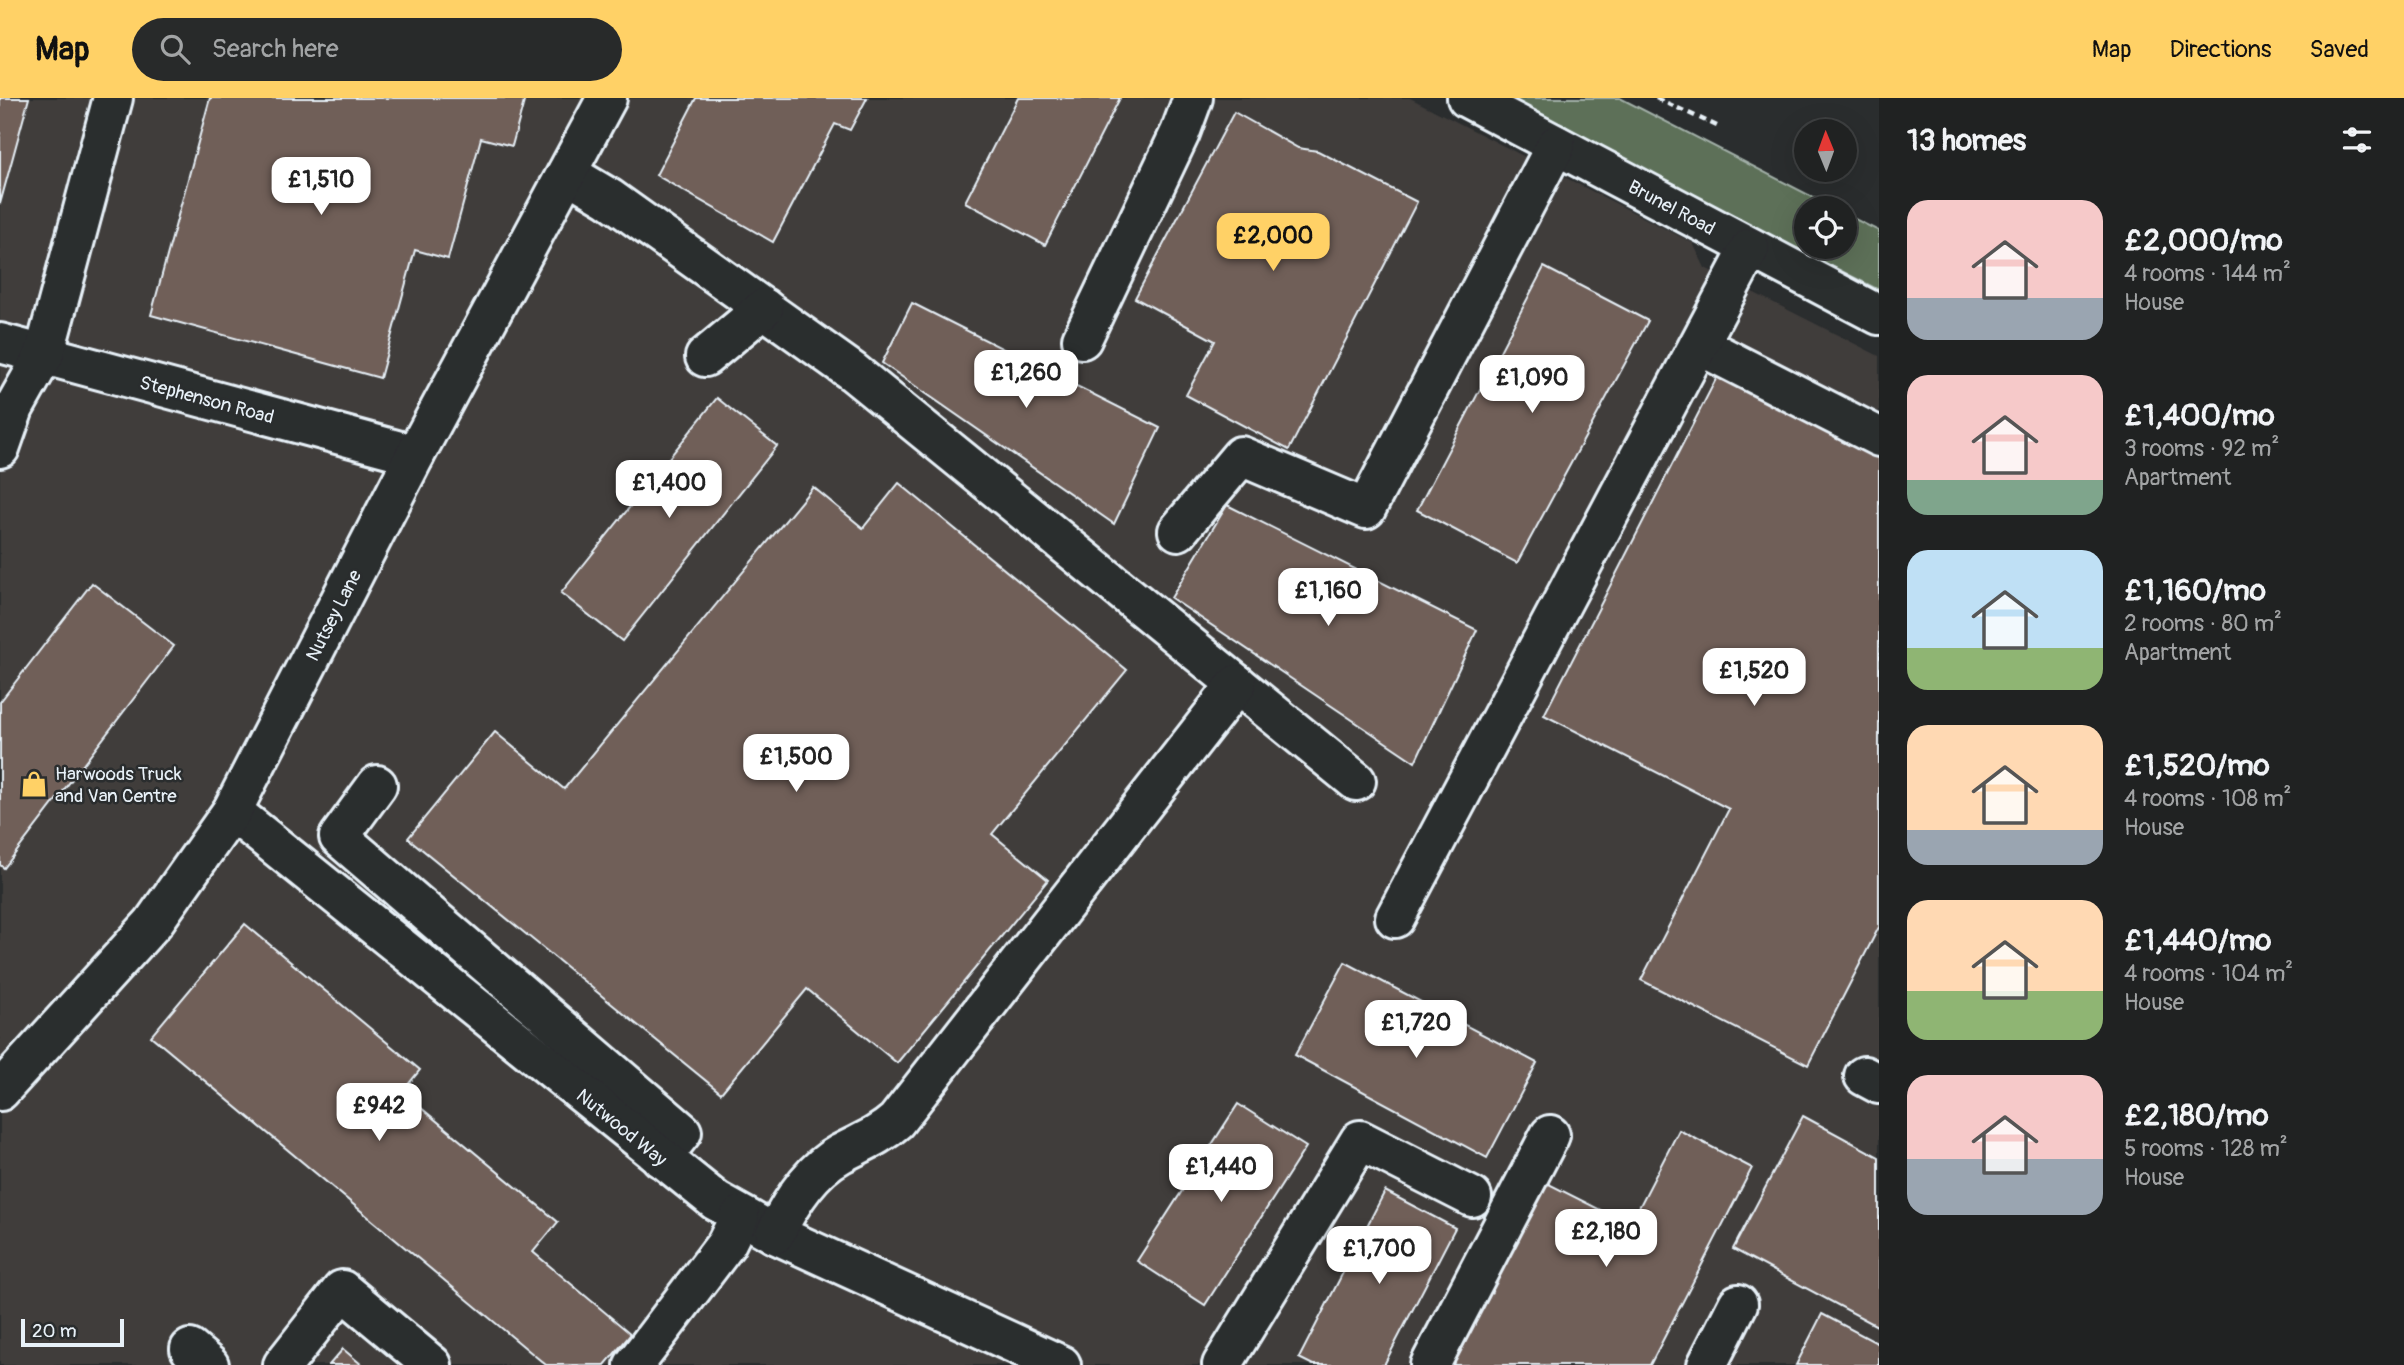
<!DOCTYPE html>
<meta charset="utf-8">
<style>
body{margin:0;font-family:Pangolin,sans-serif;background:#282a2a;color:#f1f3f6;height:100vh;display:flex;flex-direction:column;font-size:26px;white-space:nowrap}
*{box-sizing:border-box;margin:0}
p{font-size:23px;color:#a2a4a5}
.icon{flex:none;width:38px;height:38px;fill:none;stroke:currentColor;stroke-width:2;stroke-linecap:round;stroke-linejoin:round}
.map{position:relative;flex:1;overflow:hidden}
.sheet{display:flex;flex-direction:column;background:#202222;width:525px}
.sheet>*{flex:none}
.needle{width:46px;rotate:359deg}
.buttons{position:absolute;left:1794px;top:21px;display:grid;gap:14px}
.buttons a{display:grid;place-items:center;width:63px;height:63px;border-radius:50%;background:#202222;box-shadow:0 7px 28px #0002,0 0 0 2px #3d3f40;font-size:35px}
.scale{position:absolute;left:21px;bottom:18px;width:103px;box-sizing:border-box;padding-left:7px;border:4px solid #e8f1f8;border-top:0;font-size:19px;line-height:24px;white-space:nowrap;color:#e8f1f8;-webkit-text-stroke:5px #2a2d2e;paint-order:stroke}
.price{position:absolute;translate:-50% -60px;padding:0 16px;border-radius:14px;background:#fff;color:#222;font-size:23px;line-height:46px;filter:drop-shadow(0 2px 4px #0008)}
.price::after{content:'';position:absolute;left:50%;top:42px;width:21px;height:16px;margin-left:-10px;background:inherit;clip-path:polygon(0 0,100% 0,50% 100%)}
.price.selected{background:#ffd166;color:#111}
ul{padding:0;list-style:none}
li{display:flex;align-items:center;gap:21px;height:175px;padding:0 28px}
li span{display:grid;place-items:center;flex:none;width:196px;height:140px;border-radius:21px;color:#555}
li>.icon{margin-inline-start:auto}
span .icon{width:84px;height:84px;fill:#fffc;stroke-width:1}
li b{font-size:30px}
h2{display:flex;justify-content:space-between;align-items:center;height:84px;padding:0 28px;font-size:30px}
header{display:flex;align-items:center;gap:42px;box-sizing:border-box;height:98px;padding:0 35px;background:#ffd166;color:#111}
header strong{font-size:33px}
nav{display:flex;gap:38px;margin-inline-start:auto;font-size:24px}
.search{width:490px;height:63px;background:#282a2a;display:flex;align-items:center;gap:18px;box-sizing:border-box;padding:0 24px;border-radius:38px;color:#a2a4a5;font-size:26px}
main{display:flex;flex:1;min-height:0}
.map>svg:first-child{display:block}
.built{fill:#3f3c3b}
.green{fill:#5d6f59;stroke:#a2b0a8;stroke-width:2}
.building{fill:#705f59;stroke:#e8f1f8;stroke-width:2}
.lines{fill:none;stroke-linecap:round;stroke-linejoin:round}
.minor-casing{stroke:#e8f1f8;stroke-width:44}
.path{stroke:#e8f1f8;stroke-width:4.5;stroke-dasharray:7 5;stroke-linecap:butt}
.minor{stroke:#2a2d2e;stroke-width:38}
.labels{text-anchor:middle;stroke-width:5;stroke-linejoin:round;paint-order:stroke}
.street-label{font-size:19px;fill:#e8f1f8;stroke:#2a2d2e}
.poi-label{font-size:19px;fill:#e8f1f8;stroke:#2a2d2e;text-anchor:start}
</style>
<header>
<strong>Map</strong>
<div class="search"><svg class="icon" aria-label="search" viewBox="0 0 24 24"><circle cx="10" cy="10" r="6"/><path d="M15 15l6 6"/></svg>Search here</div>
<nav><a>Map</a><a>Directions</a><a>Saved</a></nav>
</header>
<main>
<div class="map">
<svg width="1879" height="1267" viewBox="0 0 1879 1267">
<rect width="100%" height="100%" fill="#2a2d2e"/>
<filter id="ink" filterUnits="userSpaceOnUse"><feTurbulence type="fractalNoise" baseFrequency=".0143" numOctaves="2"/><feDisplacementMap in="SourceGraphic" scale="14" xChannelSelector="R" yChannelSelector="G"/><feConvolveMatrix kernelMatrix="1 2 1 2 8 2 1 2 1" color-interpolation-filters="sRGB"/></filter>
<g filter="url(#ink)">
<polygon class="built" points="0,0 1410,0 1693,145 1705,170 1879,258 1879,1267 0,1267"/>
<polygon class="green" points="1506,0 1620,0 1834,110 1806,110 1806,149 1844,149 1845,116 1879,133 1879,192 1594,48"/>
<g class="building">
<polygon points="0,0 29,0 0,106"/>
<polygon points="210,0 525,0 512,48 481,40 448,161 415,152 380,280 151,217"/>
<polygon points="696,0 867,0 850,32 835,26 773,144 656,77"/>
<polygon points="1018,0 1120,0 1045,147 965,104"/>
<polygon points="1234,14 1298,50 1318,53 1417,104 1289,352 1186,297 1215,243 1135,200"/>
<polygon points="1544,169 1648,223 1517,465 1417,412"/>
<polygon points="912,205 1160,330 1114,426 882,265"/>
<polygon points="1718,277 1879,359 1879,829 1808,967 1641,882 1729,711 1544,617"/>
<polygon points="717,300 777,348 622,543 561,495"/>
<polygon points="899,385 1127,572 992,736 1048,782 897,965 807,891 721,995 408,740 495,634 564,691 813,389 863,430"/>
<polygon points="1227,407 1477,532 1415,664 1171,500"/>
<polygon points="92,485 174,548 4,770 0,767 0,604"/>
<polygon points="245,826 420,972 402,994 558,1124 533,1154 631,1236 605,1267 546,1267 151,938"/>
<polygon points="1345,864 1537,965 1487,1060 1295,957"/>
<polygon points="1238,1006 1306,1049 1205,1207 1137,1163"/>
<polygon points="1803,1018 1879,1059 1879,1229 1733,1151"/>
<polygon points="1679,1032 1752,1070 1650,1267 1453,1267 1547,1085 1630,1127"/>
<polygon points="1385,1093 1455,1130 1384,1267 1313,1267 1299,1260"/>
<polygon points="1822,1216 1879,1246 1879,1267 1796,1267"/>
<polygon points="343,1251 362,1267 329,1267"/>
</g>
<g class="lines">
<g class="minor-casing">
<g id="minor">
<polyline points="1467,0 1879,217"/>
<polyline points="567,75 609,100 853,274 1356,683"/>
<polyline points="1082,241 1180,35 1193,0"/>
<polyline points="0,245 415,357"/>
<polyline points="1699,247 1879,339"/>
<polyline points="705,259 764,210"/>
<polyline points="0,350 14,310 44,257 113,0"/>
<polyline points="1178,433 1241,358 1366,411 1556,47"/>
<polyline points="377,687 339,739 682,1034 661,1060"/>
<polyline points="232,713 716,1103 775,1136 1061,1267"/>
<polyline points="1395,820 1750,150"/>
<polyline points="1864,978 1879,986"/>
<polyline points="0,993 153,825 232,713 415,357 607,0"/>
<path d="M775 1136C789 1107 811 1072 840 1056 860 1045 878 1039 896 1023L1237 586"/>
<polyline points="190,1251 209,1267"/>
<polyline points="283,1267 342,1192 432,1267"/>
<polyline points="634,1267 726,1146 740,1118"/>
<polyline points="1222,1267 1360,1042 1472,1099"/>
<polyline points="1430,1267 1550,1037"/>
<polyline points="1707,1267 1738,1206"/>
</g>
</g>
<polyline class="path" points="1656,0 1717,28"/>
<use href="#minor" class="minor"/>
</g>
</g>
<defs>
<g id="shop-bare" transform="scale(2.1)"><path d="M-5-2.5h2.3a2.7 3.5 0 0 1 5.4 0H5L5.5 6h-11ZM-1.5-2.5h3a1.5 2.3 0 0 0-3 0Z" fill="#ffd166" stroke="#2a2d2e" stroke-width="2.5" paint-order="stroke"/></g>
</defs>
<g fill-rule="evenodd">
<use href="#shop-bare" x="34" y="686"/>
</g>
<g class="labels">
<g class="street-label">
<text transform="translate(1672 109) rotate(28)" y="7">Brunel Road</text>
<text transform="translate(207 301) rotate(15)" y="7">Stephenson Road</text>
<text transform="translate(333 517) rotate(-63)" y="7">Nutsey Lane</text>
<text transform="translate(622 1029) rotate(39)" y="7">Nutwood Way</text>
</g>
<g class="poi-label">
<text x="55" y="682">Harwoods Truck<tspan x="55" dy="22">and Van Centre</tspan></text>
</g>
</g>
</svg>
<div class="buttons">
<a><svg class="needle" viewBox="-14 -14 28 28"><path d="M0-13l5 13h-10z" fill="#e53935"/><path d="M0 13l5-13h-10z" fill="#a2a4a5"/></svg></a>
<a><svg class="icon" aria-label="locate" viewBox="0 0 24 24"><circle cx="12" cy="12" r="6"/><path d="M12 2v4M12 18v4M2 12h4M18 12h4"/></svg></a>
</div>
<div class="scale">20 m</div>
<b class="price" style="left:321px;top:119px">£1,510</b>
<b class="price selected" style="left:1273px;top:175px">£2,000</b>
<b class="price" style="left:1026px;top:312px">£1,260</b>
<b class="price" style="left:1532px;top:317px">£1,090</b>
<b class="price" style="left:669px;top:422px">£1,400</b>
<b class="price" style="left:1328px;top:530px">£1,160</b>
<b class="price" style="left:1754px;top:610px">£1,520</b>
<b class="price" style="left:796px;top:696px">£1,500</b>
<b class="price" style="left:1416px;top:962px">£1,720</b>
<b class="price" style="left:379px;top:1045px">£942</b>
<b class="price" style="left:1221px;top:1106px">£1,440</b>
<b class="price" style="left:1606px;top:1171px">£2,180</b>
<b class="price" style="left:1379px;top:1188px">£1,700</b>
</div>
<section class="sheet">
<h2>13 homes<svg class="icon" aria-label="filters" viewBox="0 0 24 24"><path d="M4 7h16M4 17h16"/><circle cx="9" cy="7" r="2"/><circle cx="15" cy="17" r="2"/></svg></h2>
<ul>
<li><span style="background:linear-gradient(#f6c9c9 70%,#9aa5b1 0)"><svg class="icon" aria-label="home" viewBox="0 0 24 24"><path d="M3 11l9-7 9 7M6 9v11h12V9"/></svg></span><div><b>£2,000/mo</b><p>4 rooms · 144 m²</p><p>House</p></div></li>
<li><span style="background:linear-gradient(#f6c9c9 75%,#7fa58c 0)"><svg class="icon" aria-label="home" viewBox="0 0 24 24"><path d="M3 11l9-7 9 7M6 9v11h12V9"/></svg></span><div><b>£1,400/mo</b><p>3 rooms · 92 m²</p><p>Apartment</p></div></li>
<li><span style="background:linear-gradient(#bfe0f5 70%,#8fb573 0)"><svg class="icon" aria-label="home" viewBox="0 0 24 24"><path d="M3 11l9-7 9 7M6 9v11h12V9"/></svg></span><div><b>£1,160/mo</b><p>2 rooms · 80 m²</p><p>Apartment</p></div></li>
<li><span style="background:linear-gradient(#ffd9b3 75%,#9aa5b1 0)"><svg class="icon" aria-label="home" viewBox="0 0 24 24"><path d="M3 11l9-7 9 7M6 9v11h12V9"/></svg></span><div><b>£1,520/mo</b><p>4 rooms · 108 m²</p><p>House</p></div></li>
<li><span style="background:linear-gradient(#ffd9b3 65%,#8fb573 0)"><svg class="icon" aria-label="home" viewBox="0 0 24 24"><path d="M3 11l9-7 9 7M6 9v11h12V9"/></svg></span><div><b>£1,440/mo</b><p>4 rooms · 104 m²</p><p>House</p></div></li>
<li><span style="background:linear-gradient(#f6c9c9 60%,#9aa5b1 0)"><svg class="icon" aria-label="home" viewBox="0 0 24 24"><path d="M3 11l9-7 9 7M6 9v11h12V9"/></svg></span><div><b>£2,180/mo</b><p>5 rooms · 128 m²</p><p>House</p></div></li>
</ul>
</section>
</main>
